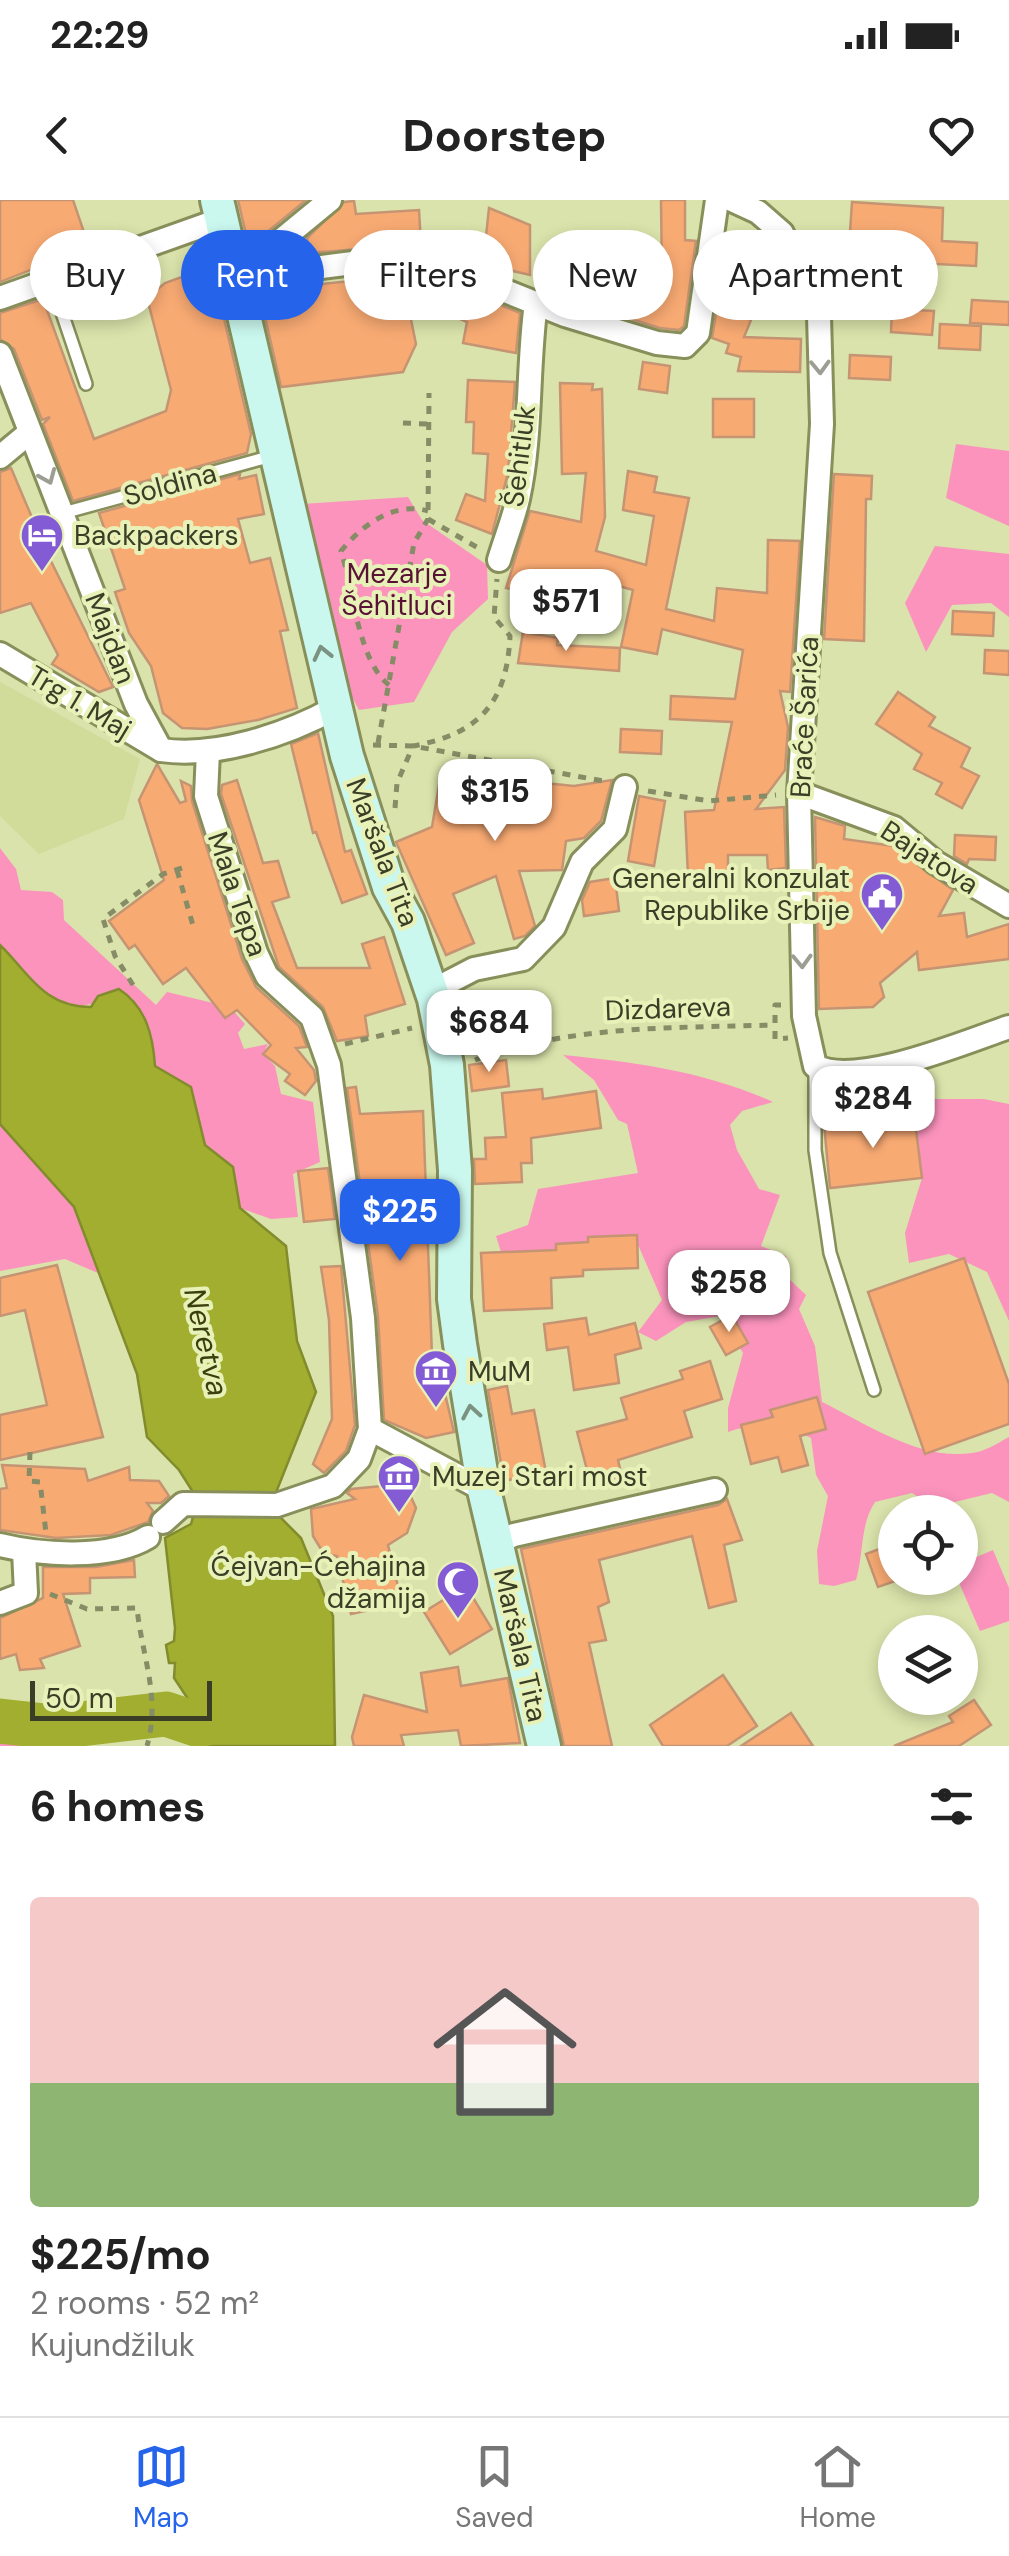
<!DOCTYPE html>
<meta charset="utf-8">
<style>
body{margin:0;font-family:"DM Sans",sans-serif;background:#f2f2f2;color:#222;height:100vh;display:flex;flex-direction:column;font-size:38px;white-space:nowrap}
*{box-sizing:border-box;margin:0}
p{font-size:32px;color:#767676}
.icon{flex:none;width:55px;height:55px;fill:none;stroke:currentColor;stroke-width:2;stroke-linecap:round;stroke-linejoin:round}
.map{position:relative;height:1546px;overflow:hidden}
.side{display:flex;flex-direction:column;background:#fff;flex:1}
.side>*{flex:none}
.guide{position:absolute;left:30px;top:30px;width:950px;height:90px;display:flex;gap:20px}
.controls{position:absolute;left:878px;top:1295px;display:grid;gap:20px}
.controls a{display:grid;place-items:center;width:100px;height:100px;border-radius:50%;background:#fff;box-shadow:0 5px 15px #0003;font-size:50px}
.scale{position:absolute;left:30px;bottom:25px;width:182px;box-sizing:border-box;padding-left:10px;border:5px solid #3b3e27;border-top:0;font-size:28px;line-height:35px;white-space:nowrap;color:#3b3e27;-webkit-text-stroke:8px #e8f1b8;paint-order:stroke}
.price{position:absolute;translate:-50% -85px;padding:0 22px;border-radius:20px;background:#fff;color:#222;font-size:32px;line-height:65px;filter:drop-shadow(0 2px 5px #0008)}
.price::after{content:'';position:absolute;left:50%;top:60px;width:30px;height:22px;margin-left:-15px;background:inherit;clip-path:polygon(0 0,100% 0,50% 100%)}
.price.on{background:#2563eb;color:#fff}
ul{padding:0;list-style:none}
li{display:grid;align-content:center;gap:20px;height:530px;padding:0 30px}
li+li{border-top:2px solid #e0e0e0}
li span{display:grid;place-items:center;height:310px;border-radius:10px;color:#555}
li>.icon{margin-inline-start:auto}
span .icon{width:180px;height:180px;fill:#fffc;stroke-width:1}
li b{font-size:42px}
h2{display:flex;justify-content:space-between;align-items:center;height:120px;padding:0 30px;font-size:42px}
.pill{padding:0 35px;border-radius:45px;background:#fff;box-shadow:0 5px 15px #0003;font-size:35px;line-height:90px}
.pill.on{background:#2563eb;color:#fff}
.status{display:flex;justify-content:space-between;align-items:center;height:70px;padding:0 50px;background:#fff;direction:ltr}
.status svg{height:28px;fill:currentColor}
header{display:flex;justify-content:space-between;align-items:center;height:130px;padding:0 30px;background:#fff;font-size:45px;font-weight:700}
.tabs{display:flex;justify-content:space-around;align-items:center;height:140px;border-top:2px solid #e0e0e0;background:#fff;font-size:28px;color:#767676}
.tabs a{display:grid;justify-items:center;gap:5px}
.tabs .on{color:#2563eb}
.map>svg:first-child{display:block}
.built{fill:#d1db9a}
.green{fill:#fb93bd}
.water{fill:#a1ae2f;stroke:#828c2d;stroke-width:2.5}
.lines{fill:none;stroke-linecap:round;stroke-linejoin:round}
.river{stroke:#a1ae2f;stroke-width:45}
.building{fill:#f8aa73;stroke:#c59473;stroke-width:2.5}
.lane-casing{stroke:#888f5a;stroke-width:16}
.street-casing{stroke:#888f5a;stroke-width:28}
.secondary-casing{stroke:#888f5a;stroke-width:38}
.path{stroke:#868c65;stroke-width:5;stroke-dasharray:8 8;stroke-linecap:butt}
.lane{stroke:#fff;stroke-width:11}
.street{stroke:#fff;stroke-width:22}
.secondary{stroke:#caf8ee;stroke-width:32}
.oneway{stroke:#9d9e93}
.oneway2{stroke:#7b9281}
.labels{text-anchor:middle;stroke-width:8;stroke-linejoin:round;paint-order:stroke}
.street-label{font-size:28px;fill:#3b3e27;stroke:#e8f1b8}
.poi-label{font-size:28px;fill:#3b3e27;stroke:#e8f1b8;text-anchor:start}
.park-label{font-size:28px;fill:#571234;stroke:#e8f1b8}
.water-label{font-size:30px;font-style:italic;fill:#3a3f0d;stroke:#e8f1b8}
</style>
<div class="status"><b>22:29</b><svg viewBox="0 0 49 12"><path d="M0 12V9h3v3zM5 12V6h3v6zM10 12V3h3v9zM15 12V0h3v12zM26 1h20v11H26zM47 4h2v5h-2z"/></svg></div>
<header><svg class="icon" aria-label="back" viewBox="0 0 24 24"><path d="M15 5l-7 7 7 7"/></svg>Doorstep<svg class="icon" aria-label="heart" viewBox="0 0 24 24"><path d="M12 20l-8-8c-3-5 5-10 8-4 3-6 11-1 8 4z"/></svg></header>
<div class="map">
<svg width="1009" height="1546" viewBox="0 0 1009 1546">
<rect width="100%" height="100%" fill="#dae3ab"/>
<polygon class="built" points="0,482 140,559 124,619 39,654 0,616"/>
<g class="green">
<polygon points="956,244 1009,251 1009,326 946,298"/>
<polygon points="408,297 422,320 487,365 488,399 452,432 414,502 359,510 343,480 302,304"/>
<polygon points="935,346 1009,354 1009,417 991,403 952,405 926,452 905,403"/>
<polygon points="0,648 16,669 21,690 52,692 63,700 64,720 156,805 167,792 230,807 245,824 238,833 244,849 268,844 263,854 275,866 281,894 313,902 320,962 293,974 298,1017 271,1019 240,1008 233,967 205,945 191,887 155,866 146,820 131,797 74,807 51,796 20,772 15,759 0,745"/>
<path d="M563 855C636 862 707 872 773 902L742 911 730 925 737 950 759 989 780 995 761 1046 786 1056 787 1077 806 1095 799 1109 815 1146 822 1202C867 1224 920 1261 972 1253 984 1252 998 1243 1009 1237V1302L992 1293 934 1307 912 1293 875 1302C860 1324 864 1353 856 1380L834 1386 819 1384 817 1351 828 1296 816 1275 811 1238C786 1224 754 1222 728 1232V1208L743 1153 720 1116 686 1122 656 1141 638 1132 662 1100 639 1047 562 1064 501 1052 496 1036 528 1025 538 989 638 973 627 924 618 920 594 880Z"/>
<polygon points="934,899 984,899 1009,904 1009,1121 987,1072 949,1054 909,1063 905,1033 922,978 914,914 921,914"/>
<polygon points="0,924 73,1007 98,1073 65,1059 0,1071"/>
<polygon points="993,1350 1009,1388 1009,1421 980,1431 957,1378 960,1364"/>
<polygon points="115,1523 66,1540 64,1546 0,1546 0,1529 56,1532"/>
</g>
<g class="water">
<path d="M0 745C29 773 43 807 91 807L98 796 119 789C146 807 153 835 155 866L191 887 205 945 233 967 240 1008 286 1046 297 1141 316 1192 275 1295 277 1314 301 1338 333 1416 335 1546H203L199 1525 188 1517 190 1502 174 1478 175 1463H169L166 1445 174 1441 175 1428 165 1338 191 1324 198 1300 179 1270 147 1237 137 1174 74 1007 0 924Z"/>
<polygon points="54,1510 83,1517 114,1518 115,1523 56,1532 0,1529 0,1511"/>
</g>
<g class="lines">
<polyline class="river" points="0,1521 54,1527 166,1514 199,1525 233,1515"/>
</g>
<g class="building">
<polygon points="0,0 73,0 89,47 0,82"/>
<polygon points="238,0 306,0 249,47"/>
<polygon points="661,0 685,0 685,40 696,41 684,126 679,130 660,128 566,99 574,72 586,76 590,61 662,78"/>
<polygon points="354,1 356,14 419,10 421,44 309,53 307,38 344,2"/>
<polygon points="852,2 943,8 942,41 977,43 976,66 916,63 914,110 934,111 932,135 891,132 893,86 821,83 811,60 848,62"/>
<polygon points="489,8 530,25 530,75 483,64"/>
<polygon points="212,66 215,79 193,95 218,93 251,234 247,253 73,301 43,224 50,217 42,220 14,149 0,139 0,113 43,99 94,239 166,211 171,190 147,98 165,83"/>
<polygon points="423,74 520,113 516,153 463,143 467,122 406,95 416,144 403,172 281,187 259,90"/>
<polygon points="972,100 1009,102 1009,125 970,123"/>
<polygon points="717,108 751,120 744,137 801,139 800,172 738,171 741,157 726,153 729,144 712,138"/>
<polygon points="940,124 981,126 980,150 939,148"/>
<polygon points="850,155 891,157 890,180 849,178"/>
<polygon points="643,162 670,166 667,193 639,189"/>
<polygon points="468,180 515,182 508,273 492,334 456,320 466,294 485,301 488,254 473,253 474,222 466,222"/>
<polygon points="560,183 593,184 592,190 602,189 605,317 596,351 646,365 654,316 623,310 628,271 657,277 654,292 689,298 666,409 714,421 717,388 767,393 768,340 800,341 790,492 780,491 788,527 785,570 756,609 784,607 786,668 768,670 767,655 728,655 728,675 688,676 685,612 714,610 732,522 670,519 671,496 735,499 743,450 662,429 657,454 621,447 633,390 568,372 562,399 506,388 530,311 581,322 586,273 562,274"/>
<rect x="713" y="199" width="41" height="38"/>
<polygon points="11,268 47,353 113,487 99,492 52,464 58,455 31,403 0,413 0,272"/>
<polygon points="240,274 239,279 256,275 264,314 238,319 250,363 270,358 288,430 280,431 297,508 258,520 207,529 182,528 163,513 151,466 129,433 115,392 125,389 99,313"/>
<polygon points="834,274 872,276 871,299 866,299 864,441 824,439"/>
<polygon points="953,411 994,413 993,436 952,434"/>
<polygon points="523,432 558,438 557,445 620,448 619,471 518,463"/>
<polygon points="985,450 1009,451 1009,475 984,473"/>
<polygon points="898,492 935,517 929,526 970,548 961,567 979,576 962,608 936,594 942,583 914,569 922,554 876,524"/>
<polygon points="621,529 662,531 661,554 620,552"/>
<polygon points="318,533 345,652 351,650 367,694 342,703 316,632 313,633 291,544"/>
<polygon points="157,564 180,603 186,601 181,581 191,586 192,601 242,759 256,787 299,826 307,847 296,848 314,870 316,881 305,895 285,881 290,874 263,854 271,845 237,810 225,818 186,768 163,784 135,745 129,749 109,721 164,680 139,600"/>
<polygon points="441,573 514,583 514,580 574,586 612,580 601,621 584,638 566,641 562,670 519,671 535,726 525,736 514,739 496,676 453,694 474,743 446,755 396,642 432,627"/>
<polygon points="237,580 263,663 278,661 289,697 272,702 297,768 370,768 362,744 384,737 405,804 365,816 368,836 337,841 323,807 279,767 221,594 222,585"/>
<polygon points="639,596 665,601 654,666 628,661"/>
<polygon points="815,617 845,626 844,639 893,646 953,690 939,716 964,713 967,737 1009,724 1009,759 919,770 917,752 880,783 884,797 873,807 819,809"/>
<polygon points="955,635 996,637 995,660 969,659 967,664 954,656"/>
<polygon points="615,678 619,711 584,716 582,700 590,682"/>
<polygon points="506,860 509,886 472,891 469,865"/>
<polygon points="356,887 360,914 423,911 433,1183 442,1181 454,1232 426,1238 384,1220 378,1116 347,888"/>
<polygon points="542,889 543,899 596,891 601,928 531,938 532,963 521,963 522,982 475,984 474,959 486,959 485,938 506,937 502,893"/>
<polygon points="914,914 922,978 830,988 824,924"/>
<polygon points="328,968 335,1019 304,1022 298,971"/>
<polygon points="637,1035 638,1068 583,1070 583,1076 551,1078 552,1108 484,1111 481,1053 556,1050 556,1044 588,1042 588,1037"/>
<polygon points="964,1058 1009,1184 1009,1224 925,1254 868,1092"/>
<polygon points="57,1065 103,1237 0,1260 0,1215 47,1205 25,1110 0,1116 0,1078"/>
<polygon points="341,1066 355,1225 346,1251 324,1273 313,1264 332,1219 329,1120 321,1067"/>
<polygon points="732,1115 748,1143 726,1155 710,1127"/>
<polygon points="586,1118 589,1135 635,1123 641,1148 615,1155 619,1183 574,1190 568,1147 547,1150 544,1124"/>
<polygon points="710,1161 722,1199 684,1211 692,1237 618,1260 622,1277 591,1285 577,1232 627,1219 621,1198 683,1179 680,1171"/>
<polygon points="507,1186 512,1214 534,1210 546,1272 504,1281 488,1190"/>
<polygon points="817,1197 826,1229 800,1236 808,1265 782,1272 778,1257 751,1264 741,1225 773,1217 770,1210"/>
<polygon points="2,1265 85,1269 88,1281 129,1267 130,1280 159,1281 169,1296 161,1303 147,1303 153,1311 148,1322 111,1335 56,1338 0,1330 0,1289 7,1288"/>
<polygon points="382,1286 411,1297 416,1308 407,1333 388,1345 402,1403 351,1414 337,1356 324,1354 313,1336 311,1309 355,1299 347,1293 351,1289"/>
<polygon points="727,1299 742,1340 724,1345 736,1401 709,1408 692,1336 599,1360 609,1402 598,1407 606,1440 589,1443 612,1546 564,1546 521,1349 718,1305"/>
<polygon points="895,1343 895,1381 878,1387 866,1354"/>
<polygon points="134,1360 135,1377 90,1378 90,1393 63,1394 80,1446 40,1459 44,1468 20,1470 16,1454 0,1459 0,1418 43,1398 43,1367 96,1367"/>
<polygon points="466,1386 492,1429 450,1454 424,1412"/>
<polygon points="458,1467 461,1486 508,1478 520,1543 461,1546 458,1530 401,1535 404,1546 354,1546 352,1537 364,1495 427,1512 421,1473"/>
<polygon points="723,1475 757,1526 727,1546 663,1546 650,1525"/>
<polygon points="974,1500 991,1525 959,1546 894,1546 953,1522 949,1516"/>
<polygon points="791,1513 813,1546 741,1546"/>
</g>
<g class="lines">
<g class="lane-casing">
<g id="lane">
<polyline points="51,80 86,184"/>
<polyline points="63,313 272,256"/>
<polyline points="815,866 815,950 830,1053 874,1190"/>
</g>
</g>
<g class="street-casing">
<g id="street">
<path d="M732 0 758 12 782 33 819 116 822 224 799 593 804 816 815 866C856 888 965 842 1009 827"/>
<polyline points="235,78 376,60 426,59 565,115 657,143 685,146 698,133 717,0"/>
<polyline points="235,78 330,0"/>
<polyline points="0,98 222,19"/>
<polyline points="0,154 136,504 161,550"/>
<polyline points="0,257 29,233"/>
<path d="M499 360C505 340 513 320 518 299 532 235 527 168 536 103"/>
<path d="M0 454 161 550C216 558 286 535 335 508"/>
<polyline points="799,593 894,628 936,663 1009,706"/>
<polyline points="434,799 449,782 474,769 523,759 554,727 582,662 615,629 625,587"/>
<polyline points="370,1229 484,1290"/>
<polyline points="163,1322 183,1304 277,1305 333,1286 359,1259 370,1229 363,1118 329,865 312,817 267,776 256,753 206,596 208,551"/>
<polyline points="498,1342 514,1335 715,1290"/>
<path d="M0 1345C41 1355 110 1360 148 1337"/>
<polyline points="0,1403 26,1393 24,1351"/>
</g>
</g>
<g class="secondary-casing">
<polyline id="secondary" points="217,0 347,556 389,687 408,722 434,799 447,865 455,970 454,1099 460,1144 484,1290 544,1546"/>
</g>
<g class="path">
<polyline points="403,223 428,224"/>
<polyline points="428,319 480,349"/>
<path d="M389 485C358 461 353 388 341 351 361 326 394 301 428 311"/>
<polyline points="378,543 414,343 428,319 429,193"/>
<polyline points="373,545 413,546 603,581"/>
<polyline points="648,591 709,601 776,595"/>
<path d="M395 608 397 583 413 546C479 534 507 503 510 436L494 417 497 379"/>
<polyline points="177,670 194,729"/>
<polyline points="133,785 115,756 103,719 163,674 182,668"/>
<polyline points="781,805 775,805 775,839 788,838"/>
<polyline points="345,844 412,828"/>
<path d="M475 860C572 825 672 828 775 825"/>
<polyline points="30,1252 29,1281 40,1282 46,1333"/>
<path d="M50 1394 87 1409 137 1408C142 1457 161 1497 147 1546"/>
</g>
<use href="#lane" class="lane"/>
<use href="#street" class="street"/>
<use href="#secondary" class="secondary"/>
</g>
<defs><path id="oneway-chevron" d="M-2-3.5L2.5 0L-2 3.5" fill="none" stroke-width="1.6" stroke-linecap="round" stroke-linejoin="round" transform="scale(2.5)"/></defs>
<g class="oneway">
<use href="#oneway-chevron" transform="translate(820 167) rotate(88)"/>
<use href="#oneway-chevron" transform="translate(48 277) rotate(67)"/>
<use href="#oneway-chevron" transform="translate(802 761) rotate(88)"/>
</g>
<g class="oneway2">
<use href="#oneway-chevron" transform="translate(322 453) rotate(-103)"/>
<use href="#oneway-chevron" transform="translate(471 1212) rotate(-100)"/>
</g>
<defs>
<g id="hotel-pin" transform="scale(2.25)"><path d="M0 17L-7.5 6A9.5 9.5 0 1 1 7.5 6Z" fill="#835bd5" stroke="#e8f1b8"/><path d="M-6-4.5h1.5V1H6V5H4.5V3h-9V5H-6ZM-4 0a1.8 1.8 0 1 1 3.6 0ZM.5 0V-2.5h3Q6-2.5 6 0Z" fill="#fff"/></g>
<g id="civic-pin" transform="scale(2.25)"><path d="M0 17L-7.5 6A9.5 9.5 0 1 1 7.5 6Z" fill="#835bd5" stroke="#e8f1b8"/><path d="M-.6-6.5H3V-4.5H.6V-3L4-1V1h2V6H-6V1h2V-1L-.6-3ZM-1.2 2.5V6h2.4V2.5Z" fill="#fff"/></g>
<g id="museum-pin" transform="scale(2.25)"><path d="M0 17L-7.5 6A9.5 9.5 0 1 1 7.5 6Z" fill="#835bd5" stroke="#e8f1b8"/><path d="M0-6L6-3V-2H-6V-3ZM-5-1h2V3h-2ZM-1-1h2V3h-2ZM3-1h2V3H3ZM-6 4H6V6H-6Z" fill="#fff"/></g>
<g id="mosque-pin" transform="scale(2.25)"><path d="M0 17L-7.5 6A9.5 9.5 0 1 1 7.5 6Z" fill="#835bd5" stroke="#e8f1b8"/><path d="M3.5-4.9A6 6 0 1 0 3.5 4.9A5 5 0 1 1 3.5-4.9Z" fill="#fff"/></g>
</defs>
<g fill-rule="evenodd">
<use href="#hotel-pin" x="42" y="335"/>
<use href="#civic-pin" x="882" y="694"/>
<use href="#museum-pin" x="436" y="1171"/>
<use href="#museum-pin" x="399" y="1276"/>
<use href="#mosque-pin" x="458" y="1382"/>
</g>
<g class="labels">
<g class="street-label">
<text transform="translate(519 256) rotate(-83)" y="10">Šehitluk</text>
<text transform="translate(170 284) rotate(-15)" y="10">Soldina</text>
<text transform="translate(111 438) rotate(69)" y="10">Majdan</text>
<text transform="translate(80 502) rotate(31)" y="10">Trg 1. Maj</text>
<text transform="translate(804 517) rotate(-87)" y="10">Braće Šarića</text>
<text transform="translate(383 652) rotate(69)" y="10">Maršala Tita</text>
<text transform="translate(930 657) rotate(33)" y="10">Bajatova</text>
<text transform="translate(238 694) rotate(71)" y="10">Mala Tepa</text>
<text transform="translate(668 808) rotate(-2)" y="10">Dizdareva</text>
<text transform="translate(521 1445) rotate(77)" y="10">Maršala Tita</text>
</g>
<g class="poi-label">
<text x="74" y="345">Backpackers</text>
<text x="850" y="688" text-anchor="end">Generalni konzulat<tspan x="850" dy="32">Republike Srbije</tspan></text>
<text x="468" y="1181">MuM</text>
<text x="432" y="1286">Muzej Stari most</text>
<text x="426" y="1376" text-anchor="end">Ćejvan-Ćehajina<tspan x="426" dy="32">džamija</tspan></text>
</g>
<g class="park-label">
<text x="397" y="383">Mezarje<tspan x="397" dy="32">Šehitluci</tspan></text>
</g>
<g class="water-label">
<text transform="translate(206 1142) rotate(77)" y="10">Neretva</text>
</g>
</g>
</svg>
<div class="controls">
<a><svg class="icon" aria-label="locate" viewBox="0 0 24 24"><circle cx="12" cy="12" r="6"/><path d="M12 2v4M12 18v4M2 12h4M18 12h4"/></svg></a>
<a><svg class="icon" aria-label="layers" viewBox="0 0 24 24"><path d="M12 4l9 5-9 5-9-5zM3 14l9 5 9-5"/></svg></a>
</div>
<div class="scale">50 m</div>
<b class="price" style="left:566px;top:454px">$571</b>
<b class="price" style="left:495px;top:644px">$315</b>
<b class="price" style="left:489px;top:875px">$684</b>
<b class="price" style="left:873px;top:951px">$284</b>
<b class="price on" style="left:400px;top:1064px">$225</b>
<b class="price" style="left:729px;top:1135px">$258</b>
<div class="guide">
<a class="pill">Buy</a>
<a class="pill on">Rent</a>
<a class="pill">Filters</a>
<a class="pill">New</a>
<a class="pill">Apartment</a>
</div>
</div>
<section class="side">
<h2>6 homes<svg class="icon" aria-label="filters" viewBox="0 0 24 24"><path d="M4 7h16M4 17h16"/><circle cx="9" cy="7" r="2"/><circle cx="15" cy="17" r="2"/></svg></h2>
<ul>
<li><span style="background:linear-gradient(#f6c9c9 60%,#8fb573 0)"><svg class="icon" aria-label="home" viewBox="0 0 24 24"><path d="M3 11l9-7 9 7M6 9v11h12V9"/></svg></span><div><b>$225/mo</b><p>2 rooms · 52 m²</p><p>Kujundžiluk</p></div></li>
</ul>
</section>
<nav class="tabs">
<a class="on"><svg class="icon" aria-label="map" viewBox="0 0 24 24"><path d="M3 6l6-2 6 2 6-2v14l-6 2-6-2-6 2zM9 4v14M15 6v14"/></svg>Map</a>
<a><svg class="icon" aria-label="saved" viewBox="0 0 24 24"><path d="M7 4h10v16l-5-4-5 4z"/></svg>Saved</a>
<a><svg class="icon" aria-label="home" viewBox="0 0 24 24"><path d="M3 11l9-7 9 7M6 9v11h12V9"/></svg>Home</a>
</nav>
